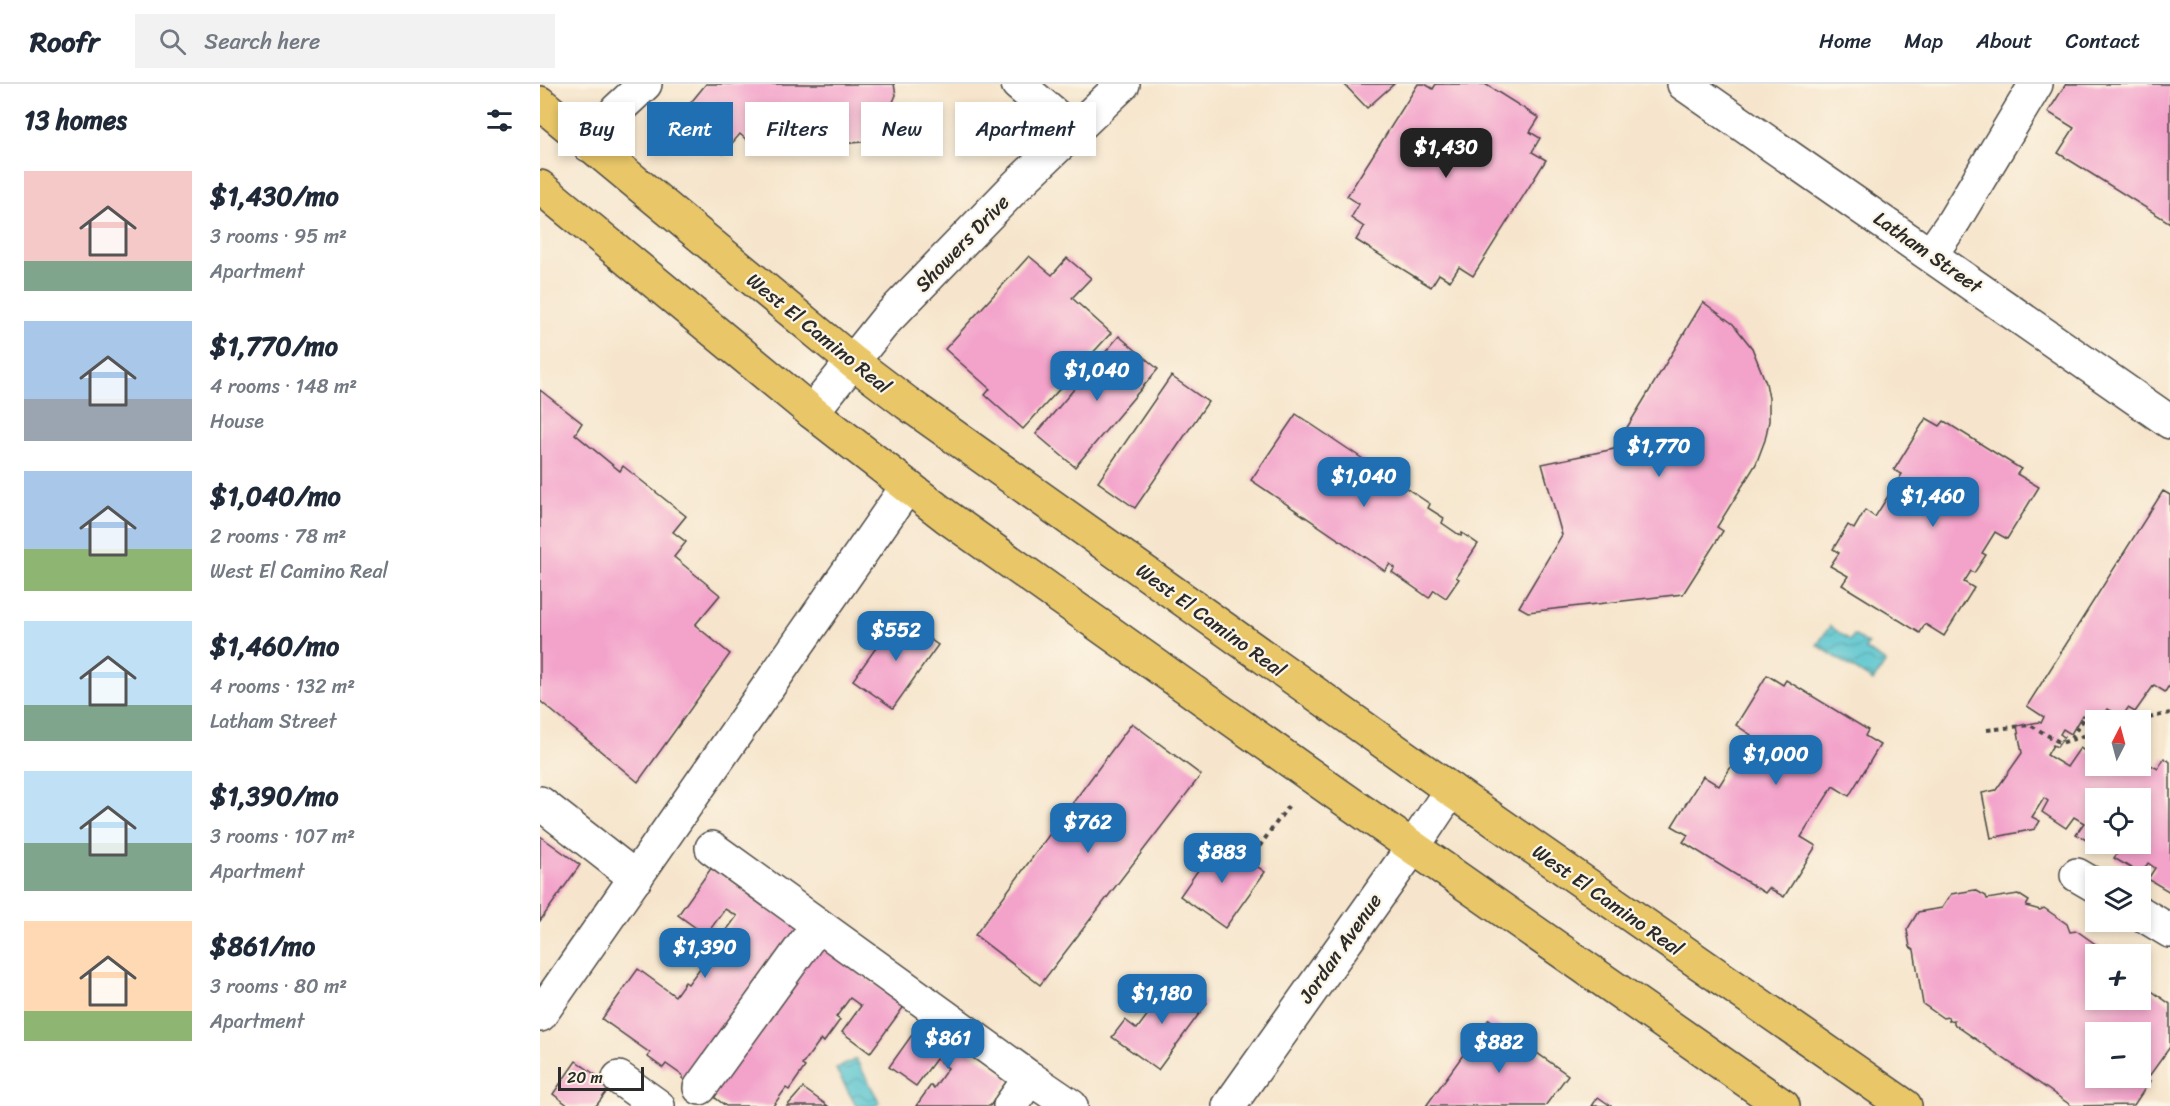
<!DOCTYPE html>
<meta charset="utf-8">
<style>
body{margin:0;font-family:Sriracha,sans-serif;background:#f2f2f3;color:#1f2937;height:100vh;display:flex;flex-direction:column;font-size:22px;white-space:nowrap}
*{box-sizing:border-box;margin:0}
p{font-size:20px;color:#747a83}
.icon{flex:none;width:33px;height:33px;fill:none;stroke:currentColor;stroke-width:2;stroke-linecap:round;stroke-linejoin:round}
.map{position:relative;flex:1;overflow:hidden}
.side{display:flex;flex-direction:column;background:#fff;width:540px}
.side>*{flex:none}
.guide{position:absolute;left:18px;top:18px;width:570px;height:54px;display:flex;gap:12px}
.needle{width:39px;rotate:6deg}
.fabs{position:absolute;left:1545px;top:626px;display:grid;gap:12px}
.fabs a{display:grid;place-items:center;width:66px;height:66px;border-radius:0px;background:#fff;box-shadow:0 3px 9px #0003;font-size:30px}
.scale{position:absolute;left:18px;bottom:15px;width:86px;box-sizing:border-box;padding-left:6px;border:3px solid #2b2b2b;border-top:0;font-size:16px;line-height:21px;white-space:nowrap;color:#2b2b2b;-webkit-text-stroke:4px #fcf5e5;paint-order:stroke}
.price{position:absolute;translate:-50% -51px;padding:0 14px;border-radius:12px;background:#1f6fb2;color:#fff;font-size:20px;line-height:39px;filter:drop-shadow(0 2px 3px #0008)}
.price::after{content:'';position:absolute;left:50%;top:36px;width:18px;height:14px;margin-left:-9px;background:inherit;clip-path:polygon(0 0,100% 0,50% 100%)}
.price.selected{background:#222;color:#fff}
ul{padding:0;list-style:none}
li{display:flex;align-items:center;gap:18px;height:150px;padding:0 24px}
li span{display:grid;place-items:center;flex:none;width:168px;height:120px;border-radius:0px;color:#555}
li>.icon{margin-inline-start:auto}
span .icon{width:72px;height:72px;fill:#fffc;stroke-width:1}
li b{font-size:26px}
h2{display:flex;justify-content:space-between;align-items:center;height:72px;padding:0 24px;font-size:26px}
.pill{padding:0 21px;border-radius:0px;background:#fff;box-shadow:0 3px 9px #0003;font-size:21px;line-height:54px}
.pill.selected{background:#1f6fb2;color:#fff}
header{display:flex;align-items:center;gap:36px;box-sizing:border-box;height:84px;padding:0 30px;background:#fff;border-bottom:2px solid #e0e1e3}
header strong{font-size:28px}
nav{display:flex;gap:33px;margin-inline-start:auto;font-size:21px}
.search{width:420px;height:54px;background:#f2f2f3;display:flex;align-items:center;gap:15px;box-sizing:border-box;padding:0 21px;border-radius:0px;color:#747a83;font-size:22px}
main{display:flex;flex:1;min-height:0}
.map>svg:first-child{display:block}
.water{fill:url(#water-waves);stroke:#41787d;stroke-width:1.5}
.building{fill:#f3a2ca;fill-rule:evenodd}
.lines{fill:none;stroke-linecap:round;stroke-linejoin:round}
.minor-casing{stroke:#494743;stroke-width:36}
.major-casing{stroke:#494743;stroke-width:36}
.path{stroke:#494743;stroke-width:4;stroke-dasharray:4.5 4.5;stroke-linecap:butt}
.minor{stroke:#fff;stroke-width:33}
.major{stroke:#e9c769;stroke-width:33}
.labels{text-anchor:middle;stroke-width:4.5;stroke-linejoin:round;paint-order:stroke}
.street-label{font-size:20px;fill:#2b2b2b;stroke:#fcf5e5}
</style>
<header>
<strong>Roofr</strong>
<div class="search"><svg class="icon" aria-label="search" viewBox="0 0 24 24"><circle cx="10" cy="10" r="6"/><path d="M15 15l6 6"/></svg>Search here</div>
<nav><a>Home</a><a>Map</a><a>About</a><a>Contact</a></nav>
</header>
<main>
<section class="side">
<h2>13 homes<svg class="icon" aria-label="filters" viewBox="0 0 24 24"><path d="M4 7h16M4 17h16"/><circle cx="9" cy="7" r="2"/><circle cx="15" cy="17" r="2"/></svg></h2>
<ul>
<li><span style="background:linear-gradient(#f6c9c9 75%,#7fa58c 0)"><svg class="icon" aria-label="home" viewBox="0 0 24 24"><path d="M3 11l9-7 9 7M6 9v11h12V9"/></svg></span><div><b>$1,430/mo</b><p>3 rooms · 95 m²</p><p>Apartment</p></div></li>
<li><span style="background:linear-gradient(#a9c7e8 65%,#9aa5b1 0)"><svg class="icon" aria-label="home" viewBox="0 0 24 24"><path d="M3 11l9-7 9 7M6 9v11h12V9"/></svg></span><div><b>$1,770/mo</b><p>4 rooms · 148 m²</p><p>House</p></div></li>
<li><span style="background:linear-gradient(#a9c7e8 65%,#8fb573 0)"><svg class="icon" aria-label="home" viewBox="0 0 24 24"><path d="M3 11l9-7 9 7M6 9v11h12V9"/></svg></span><div><b>$1,040/mo</b><p>2 rooms · 78 m²</p><p>West El Camino Real</p></div></li>
<li><span style="background:linear-gradient(#bfe0f5 70%,#7fa58c 0)"><svg class="icon" aria-label="home" viewBox="0 0 24 24"><path d="M3 11l9-7 9 7M6 9v11h12V9"/></svg></span><div><b>$1,460/mo</b><p>4 rooms · 132 m²</p><p>Latham Street</p></div></li>
<li><span style="background:linear-gradient(#bfe0f5 60%,#7fa58c 0)"><svg class="icon" aria-label="home" viewBox="0 0 24 24"><path d="M3 11l9-7 9 7M6 9v11h12V9"/></svg></span><div><b>$1,390/mo</b><p>3 rooms · 107 m²</p><p>Apartment</p></div></li>
<li><span style="background:linear-gradient(#ffd9b3 75%,#8fb573 0)"><svg class="icon" aria-label="home" viewBox="0 0 24 24"><path d="M3 11l9-7 9 7M6 9v11h12V9"/></svg></span><div><b>$861/mo</b><p>3 rooms · 80 m²</p><p>Apartment</p></div></li>
</ul>
</section>
<div class="map">
<svg width="1630" height="1022" viewBox="0 0 1630 1022">
<defs>
<pattern id="water-waves" width="16" height="10" patternUnits="userSpaceOnUse" patternTransform="scale(1.5)"><rect width="16" height="10" fill="#57c4cf"/><path d="M0 5q4-4 8 0t8 0" fill="none" stroke="#489fa8"/></pattern>
</defs>
<rect width="100%" height="100%" fill="#fcf5e5"/>
<filter id="ink" filterUnits="userSpaceOnUse"><feTurbulence type="fractalNoise" baseFrequency=".0167" numOctaves="2"/><feDisplacementMap in="SourceGraphic" scale="12" xChannelSelector="R" yChannelSelector="G"/><feConvolveMatrix kernelMatrix="1 2 1 2 8 2 1 2 1" color-interpolation-filters="sRGB"/></filter>
<filter id="wash" filterUnits="userSpaceOnUse"><feTurbulence type="fractalNoise" baseFrequency=".008" numOctaves="4" result="noise"/><feDisplacementMap in="SourceGraphic" scale="24" xChannelSelector="R" yChannelSelector="G"/><feGaussianBlur stdDeviation="1.35" result="paint"/><feColorMatrix in="noise" values="0 0 0 0 0 0 0 0 0 0 0 0 0 0 0 0 0 1.4 0 .05"/><feComposite in="paint" operator="in"/></filter>
<g filter="url(#wash)">
<rect width="100%" height="100%" fill="#f6e5cc"/>
<g class="water">
<polygon points="1290,542 1310,556 1314,551 1328,560 1325,565 1346,578 1333,597 1277,561"/>
<polygon points="316,975 340,1019 335,1022 316,1022 296,985"/>
</g>
<g id="blocks">
<g class="building">
<polygon points="166,0 354,0 356,11 353,18 337,22 330,18 325,24 341,37 322,58 220,68 200,50 183,70 139,33"/>
<polygon points="804,0 854,0 827,24"/>
<polygon points="878,0 885,0 893,5 896,0 945,0 999,34 990,48 1000,54 992,68 1006,76 933,192 919,183 910,197 899,190 891,203 816,156 824,143 811,134 819,120 807,112"/>
<polygon points="1526,0 1630,0 1630,139 1518,69 1534,44 1508,28"/>
<polygon points="489,172 512,191 527,174 551,194 532,214 571,249 483,345 445,311 450,305 405,265"/>
<polygon points="1163,218 1193,240 1212,264 1226,299 1229,314 1229,337 1225,356 1216,380 1177,443 1183,447 1143,510 988,528 979,523 1022,451 1002,380 1074,365"/>
<polygon points="579,252 618,285 535,383 496,350"/>
<polygon points="631,292 668,318 595,424 558,398"/>
<polygon points="0,306 42,339 35,350 80,387 83,382 146,432 133,448 146,458 134,473 180,511 155,541 190,570 98,698 0,617"/>
<polygon points="756,330 890,420 888,424 904,434 902,439 921,452 922,449 938,460 916,493 919,495 906,514 894,506 889,514 852,488 855,484 850,480 845,487 711,396"/>
<polygon points="1386,334 1400,342 1404,337 1481,385 1477,390 1499,403 1467,455 1455,448 1442,469 1446,471 1434,489 1431,487 1424,498 1434,504 1404,552 1385,540 1380,549 1302,501 1308,492 1290,482 1299,469 1293,465 1308,441 1314,445 1325,426 1335,433 1362,390 1354,386"/>
<polygon points="1623,407 1630,411 1630,604 1628,603 1625,608 1614,601 1595,628 1588,624 1582,633 1568,625 1562,635 1553,629 1550,635 1542,631 1531,650 1523,645 1520,650 1524,653 1517,663 1513,661 1507,671 1527,683 1540,664 1548,669 1556,658 1556,681 1600,681 1600,675 1618,685 1624,674 1630,678 1630,808 1608,795 1615,784 1608,779 1601,790 1574,774 1582,763 1576,759 1600,759 1600,714 1556,714 1556,759 1567,759 1563,766 1536,750 1544,739 1534,733 1526,744 1502,728 1508,717 1504,714 1492,733 1500,737 1495,745 1451,754 1442,709 1456,706 1482,669 1477,642 1499,638 1501,639 1504,633 1487,622"/>
<polygon points="358,533 398,561 353,624 313,596"/>
<polygon points="1227,591 1243,601 1246,596 1328,646 1325,652 1340,661 1309,712 1293,702 1261,753 1276,762 1244,813 1229,804 1225,809 1143,758 1148,751 1132,742 1163,692 1179,702 1211,651 1196,641"/>
<polygon points="592,639 661,691 500,901 435,851"/>
<polygon points="0,752 40,781 0,837"/>
<polygon points="679,756 725,788 685,844 640,812"/>
<polygon points="172,783 260,845 148,999 142,994 143,992 126,980 123,984 108,973 110,969 62,935 98,885 135,912 145,898 148,900 167,875 163,872 180,849 183,851 197,832 185,825 166,851 138,831"/>
<path d="M1435 806 1446 812 1447 815 1478 810 1489 817 1486 822 1500 826 1504 824 1527 840 1530 848 1537 847 1561 864 1564 870H1556V915H1600V899L1630 920V963L1607 995 1610 997 1594 1021 1532 1022 1414 940V936L1409 937 1408 933 1403 934 1383 920 1374 866 1370 863 1367 846 1378 828 1402 824 1411 810ZM1556 948H1600V993H1556Z"/>
<polygon points="278,860 365,921 330,969 302,948 321,922 310,914 296,933 300,936 284,958 281,955 262,981 265,983 249,1006 246,1004 233,1022 186,1022 170,1010"/>
<polygon points="634,895 667,919 618,986 572,953 585,936 597,945"/>
<polygon points="384,934 469,995 450,1022 376,1022 391,1001 394,1004 408,984 396,975 376,1002 349,983"/>
<polygon points="949,935 1028,991 1005,1022 886,1022"/>
<polygon points="36,977 71,1002 56,1022 29,1022 13,1010"/>
<polygon points="263,1004 288,1022 247,1022"/>
<polygon points="1058,1013 1071,1022 1052,1022"/>
</g>
</g>
</g>
<g filter="url(#ink)">
<use href="#blocks" fill-opacity="0" stroke="#494743" stroke-width="1.5"/>
<g class="lines">
<g class="minor-casing">
<g id="minor">
<polyline points="478,0 533,47"/>
<polyline points="1144,0 1630,338"/>
<polyline points="49,61 77,26 105,0"/>
<polyline points="1391,170 1412,140 1496,0"/>
<polyline points="272,328 346,236 476,102 583,0"/>
<polyline points="0,719 96,794"/>
<polyline points="172,764 490,994 531,1022"/>
<polyline points="1537,791 1556,802"/>
<polyline points="1600,829 1630,847"/>
<polyline points="0,931 367,403"/>
<polyline points="79,994 118,1022"/>
<polyline points="160,1004 278,841"/>
<polyline points="470,1022 490,994"/>
<polyline points="689,1022 873,763 911,706"/>
</g>
</g>
<g class="major-casing">
<g id="major">
<polyline points="0,19 313,278 367,319 911,706 1365,1022"/>
<polyline points="0,103 272,328 407,433 797,710 1243,1022"/>
</g>
</g>
<g class="path">
<polyline points="1600,636 1630,629"/>
<polyline points="1447,646 1490,641 1521,659 1556,648"/>
<polyline points="1531,654 1545,633"/>
<polyline points="709,777 749,721"/>
</g>
<use href="#minor" class="minor"/>
<use href="#major" class="major"/>
</g>
</g>
<g class="labels">
<g class="street-label">
<text transform="translate(422 159) rotate(-46)" y="7">Showers Drive</text>
<text transform="translate(1388 168) rotate(35)" y="7">Latham Street</text>
<text transform="translate(279 249) rotate(39)" y="7">West El Camino Real</text>
<text transform="translate(671 536) rotate(36)" y="7">West El Camino Real</text>
<text transform="translate(1068 816) rotate(35)" y="7">West El Camino Real</text>
<text transform="translate(800 864) rotate(-55)" y="7">Jordan Avenue</text>
</g>
</g>
</svg>
<div class="fabs">
<a><svg class="needle" viewBox="-14 -14 28 28"><path d="M0-13l5 13h-10z" fill="#e53935"/><path d="M0 13l5-13h-10z" fill="#747a83"/></svg></a>
<a><svg class="icon" aria-label="locate" viewBox="0 0 24 24"><circle cx="12" cy="12" r="6"/><path d="M12 2v4M12 18v4M2 12h4M18 12h4"/></svg></a>
<a><svg class="icon" aria-label="layers" viewBox="0 0 24 24"><path d="M12 4l9 5-9 5-9-5zM3 14l9 5 9-5"/></svg></a>
<a>+</a>
<a>−</a>
</div>
<div class="scale">20 m</div>
<b class="price selected" style="left:906px;top:95px">$1,430</b>
<b class="price" style="left:557px;top:318px">$1,040</b>
<b class="price" style="left:1119px;top:394px">$1,770</b>
<b class="price" style="left:824px;top:424px">$1,040</b>
<b class="price" style="left:1393px;top:444px">$1,460</b>
<b class="price" style="left:356px;top:578px">$552</b>
<b class="price" style="left:1236px;top:702px">$1,000</b>
<b class="price" style="left:548px;top:770px">$762</b>
<b class="price" style="left:682px;top:800px">$883</b>
<b class="price" style="left:165px;top:895px">$1,390</b>
<b class="price" style="left:622px;top:941px">$1,180</b>
<b class="price" style="left:408px;top:986px">$861</b>
<b class="price" style="left:959px;top:990px">$882</b>
<div class="guide">
<a class="pill">Buy</a>
<a class="pill selected">Rent</a>
<a class="pill">Filters</a>
<a class="pill">New</a>
<a class="pill">Apartment</a>
</div>
</div>
</main>
